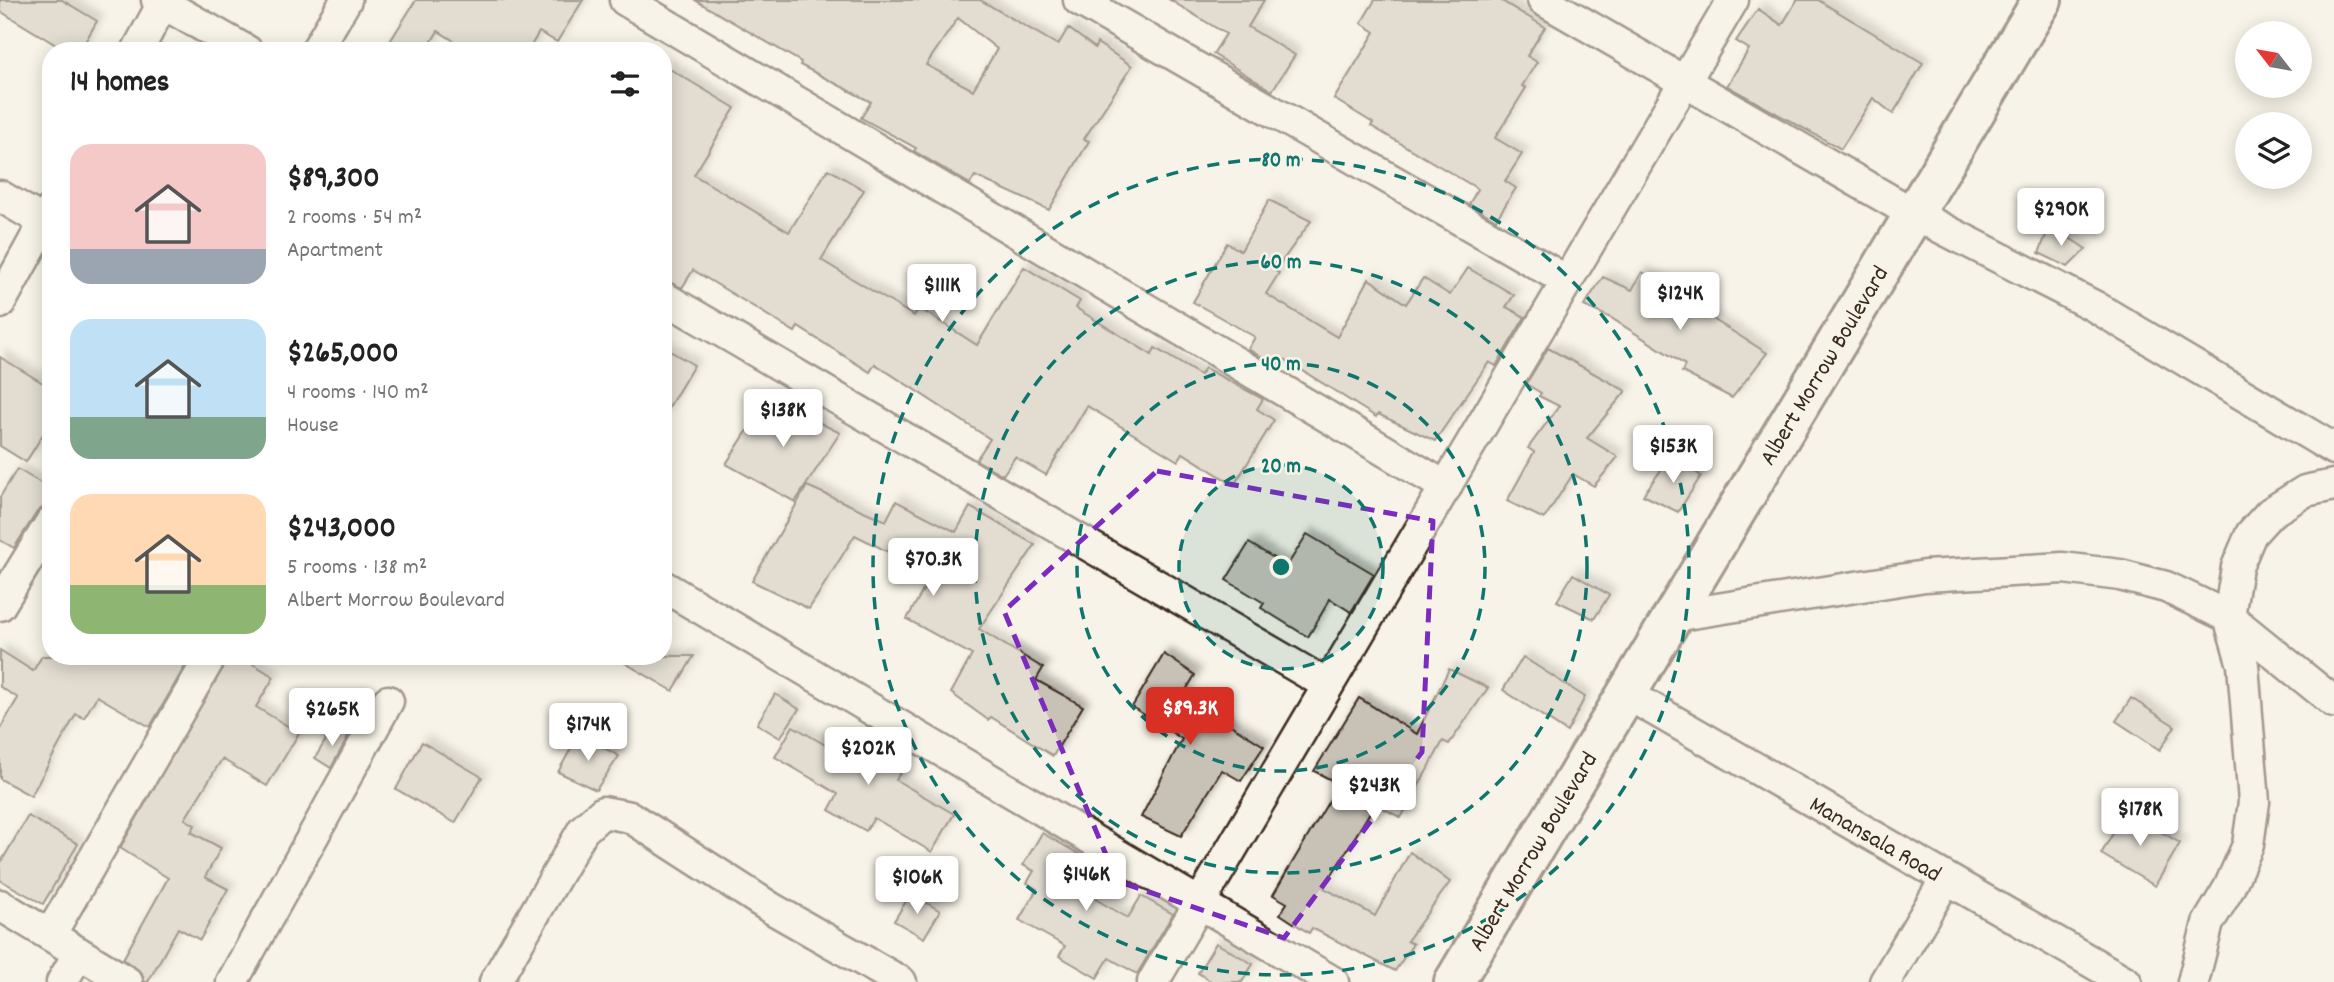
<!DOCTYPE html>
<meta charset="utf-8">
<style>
body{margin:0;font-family:Dekko,sans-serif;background:#f6f6f6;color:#222;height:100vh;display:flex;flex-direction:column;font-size:26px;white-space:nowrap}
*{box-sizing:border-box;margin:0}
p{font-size:23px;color:#767676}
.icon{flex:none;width:38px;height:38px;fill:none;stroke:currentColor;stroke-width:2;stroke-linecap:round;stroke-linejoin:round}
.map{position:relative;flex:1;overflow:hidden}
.drawer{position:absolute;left:42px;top:42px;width:630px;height:623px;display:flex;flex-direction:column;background:#fff;border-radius:28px;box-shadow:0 4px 18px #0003}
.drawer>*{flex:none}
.needle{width:46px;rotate:301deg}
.fabs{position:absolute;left:2235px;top:21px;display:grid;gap:14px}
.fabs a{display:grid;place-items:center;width:77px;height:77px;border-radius:50%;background:#fff;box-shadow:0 4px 18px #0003;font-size:35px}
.price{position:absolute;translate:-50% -60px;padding:0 16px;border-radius:7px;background:#fff;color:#222;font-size:23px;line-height:46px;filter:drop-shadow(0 2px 4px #0008)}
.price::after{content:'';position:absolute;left:50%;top:42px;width:21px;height:16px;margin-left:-10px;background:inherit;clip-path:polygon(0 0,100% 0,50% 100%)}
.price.current{background:#d93025;color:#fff}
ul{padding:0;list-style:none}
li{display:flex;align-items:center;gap:21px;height:175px;padding:0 28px}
li span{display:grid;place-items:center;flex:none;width:196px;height:140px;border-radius:21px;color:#555}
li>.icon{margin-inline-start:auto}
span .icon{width:84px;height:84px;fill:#fffc;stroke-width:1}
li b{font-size:30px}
h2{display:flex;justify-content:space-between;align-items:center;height:84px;padding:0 28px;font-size:30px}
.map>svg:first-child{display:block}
.building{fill:#c8c1b6;stroke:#3b2a1e;stroke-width:2;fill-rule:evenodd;filter:url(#shadow)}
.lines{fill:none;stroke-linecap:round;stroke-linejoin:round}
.street-casing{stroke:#3b2a1e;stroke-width:35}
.highway-casing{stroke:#3b2a1e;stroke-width:44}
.street{stroke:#f7f3e8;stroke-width:30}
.highway{stroke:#f7f3e8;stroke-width:38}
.marked{fill:none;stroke:#7b2cbf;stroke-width:5;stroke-dasharray:14 9;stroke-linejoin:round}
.ring{fill:none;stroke:#0f766e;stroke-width:3.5;stroke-dasharray:12 9}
.labels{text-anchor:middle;stroke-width:5;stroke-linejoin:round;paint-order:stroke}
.street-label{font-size:24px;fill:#3b2a1e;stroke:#f7f3e8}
.centre{fill:#0f766e;stroke:#f7f3e8;stroke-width:3.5}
.ring-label{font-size:21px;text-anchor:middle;font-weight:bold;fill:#0f766e;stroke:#f7f3e8;stroke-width:5;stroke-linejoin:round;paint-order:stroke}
</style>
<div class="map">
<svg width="2334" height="982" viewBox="0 0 2334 982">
<defs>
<filter id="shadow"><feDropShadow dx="6" dy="-6" stdDeviation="3.5" flood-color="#0004"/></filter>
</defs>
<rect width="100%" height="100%" fill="#f7f3e8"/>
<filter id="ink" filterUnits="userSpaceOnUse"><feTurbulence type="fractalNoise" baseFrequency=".0143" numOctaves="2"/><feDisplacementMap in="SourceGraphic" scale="14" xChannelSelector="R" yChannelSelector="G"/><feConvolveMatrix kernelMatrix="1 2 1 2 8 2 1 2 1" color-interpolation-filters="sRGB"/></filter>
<g filter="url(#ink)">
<g class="building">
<polygon points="0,0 62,0 97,21 80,51 66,51 0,11"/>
<polygon points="416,0 583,0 557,42 539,32 528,51 470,51 438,31 426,51 384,51"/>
<path d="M695 0H980L1058 45 1068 28 1095 48 1097 43 1132 66 1084 139 1089 141 1049 210 975 176 970 184 919 154 914 151 916 148 861 118 871 102 800 65 801 62ZM958 18 997 49 973 90 926 65Z"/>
<polygon points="1170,0 1264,0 1248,27 1295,55 1272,91 1213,54 1226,34"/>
<polygon points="1375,0 1500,0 1545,27 1527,56 1537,62 1522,86 1526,88 1495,138 1522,154 1505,181 1516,188 1496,220 1469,204 1478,189 1371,126 1373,123 1334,99 1375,32 1361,23"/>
<polygon points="1797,0 1818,0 1923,63 1893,114 1873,98 1841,149 1727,86 1749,49 1736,41 1758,9 1782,25"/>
<polygon points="663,65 735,108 694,175 789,232 828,169 864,190 821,260 914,316 919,308 977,345 1024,267 1080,301 1076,308 1152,355 1155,348 1200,375 1205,368 1263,399 1257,409 1274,420 1234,485 1183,453 1178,461 1087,406 1046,475 1015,457 1003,475 976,460 990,439 875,364 870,372 798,327 795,332 693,270 682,288 663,280"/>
<polygon points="1269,200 1311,221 1275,271 1279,273 1266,294 1337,337 1369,279 1406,304 1423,278 1450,295 1468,268 1514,295 1506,307 1525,317 1496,366 1489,362 1435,441 1378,414 1376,417 1284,359 1279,368 1248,349 1255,337 1193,302 1227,243 1241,251"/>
<polygon points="2050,225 2086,249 2068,267 2039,253"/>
<polygon points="1642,272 1686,297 1684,301 1767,353 1732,398 1682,372 1685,365 1611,318 1584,306 1603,277 1632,290"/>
<polygon points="663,347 694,365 663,417"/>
<polygon points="1548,348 1626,391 1587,438 1618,457 1594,486 1573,474 1544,519 1507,501 1534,452 1528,448 1559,406 1539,396 1541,393 1526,384"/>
<polygon points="0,357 51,388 51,421 26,462 0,446"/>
<polygon points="769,397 840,433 795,502 726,464"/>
<polygon points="1671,456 1701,476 1678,512 1643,495"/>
<polygon points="17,469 51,489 51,505 37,512 14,548 0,540 0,497"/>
<polygon points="807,486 886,521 896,501 956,532 970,507 1035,545 979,629 1043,668 1036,680 1083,706 1053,756 991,717 988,720 951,693 972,655 907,619 932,574 855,535 809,609 752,581"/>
<polygon points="1307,534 1374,574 1351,612 1330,599 1308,637 1261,608 1264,603 1226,580 1249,543 1287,566"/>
<polygon points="1573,574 1609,595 1594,619 1557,601"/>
<polygon points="0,650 33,671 42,656 191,656 150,727 97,696 84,718 76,714 31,796 0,779 0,729 18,698 0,687"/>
<polygon points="1164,654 1195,675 1183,695 1264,746 1241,781 1222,770 1181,836 1141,817 1182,739 1132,707"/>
<polygon points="228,656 240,656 274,677 256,707 299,733 267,786 222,759 185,819 195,825 191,832 221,848 205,877 228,889 200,940 178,928 148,982 144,982 142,973 123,959 168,878 120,848"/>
<polygon points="613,656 694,656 673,691"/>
<polygon points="1523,657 1585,697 1567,732 1503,690"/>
<polygon points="1449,669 1488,688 1449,744 1443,741 1401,818 1375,804 1324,888 1375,916 1410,852 1450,882 1407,941 1413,944 1395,971 1312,928 1309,933 1280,914 1287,903 1273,895 1339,784 1314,771 1359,698 1417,734"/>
<polygon points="775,694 799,709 780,738 757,724"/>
<polygon points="2131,698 2175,726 2160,750 2116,721"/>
<polygon points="793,726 856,763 872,735 909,757 896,780 954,814 932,852 874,818 866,831 829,810 838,794 775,757"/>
<polygon points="333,728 348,737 331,768 315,758"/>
<polygon points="579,734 619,756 596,790 558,772"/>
<polygon points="422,742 482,777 455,823 396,789"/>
<polygon points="2126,811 2180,843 2155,886 2101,854"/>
<polygon points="28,816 78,844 43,904 0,880 0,864"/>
<polygon points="1042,833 1098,865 1083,892 1128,918 1141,896 1173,914 1137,974 1109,958 1097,978 1059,956 1065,946 1019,920 1037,889 1027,883 1034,871 1023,865"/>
<polygon points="911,893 940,911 924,938 894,921"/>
<polygon points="1216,943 1253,964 1242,982 1212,982 1198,973"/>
</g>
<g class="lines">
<g class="street-casing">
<g id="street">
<polyline points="157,0 247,51"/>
<polyline points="625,0 1446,487"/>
<polyline points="1079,0 1567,281"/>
<polyline points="1543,0 1914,214 2094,306 2334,449"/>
<polyline points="137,51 163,3"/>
<polyline points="316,51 346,0"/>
<polyline points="0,196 51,226"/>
<polyline points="663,297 1328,685"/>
<polyline points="0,303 51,210"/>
<polyline points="663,586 1333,982"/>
<polyline points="0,605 51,522"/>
<polyline points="1673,616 1925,576 2063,568 2120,575 2166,587 2229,617 2334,702"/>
<polyline points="1627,694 2126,982"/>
<polyline points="0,905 127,982"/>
<polyline points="50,935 211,656"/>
<polyline points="62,982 79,953"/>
<polyline points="232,982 388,701"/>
<polyline points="495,982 583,830 603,812 630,817 771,908 901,982"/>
<polyline points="1153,982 1733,0"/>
<polyline points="1885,982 1946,879"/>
<polyline points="2193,982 2208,923 2229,888 2248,845 2254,802 2243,665 2229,617 2237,567 2251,534 2270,513 2305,491 2334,485"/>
</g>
</g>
<g class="highway-casing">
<polyline id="highway" points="1454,982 2042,0"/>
</g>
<use href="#street" class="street"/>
<use href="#highway" class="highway"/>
</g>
</g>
<path d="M0 0H2334V982H0ZM1157 471 1433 521 1422 752 1284 938 1117 881 1004 611Z" fill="#f7f3e8" fill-opacity=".55" fill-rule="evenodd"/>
<path class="marked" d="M1157 471 1433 521 1422 752 1284 938 1117 881 1004 611Z"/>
<circle cx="1281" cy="567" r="102" fill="#0f766e" fill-opacity=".12"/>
<g class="ring">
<circle cx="1281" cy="567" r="102"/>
<circle cx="1281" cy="567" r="204"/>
<circle cx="1281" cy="567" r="306"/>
<circle cx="1281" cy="567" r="408"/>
</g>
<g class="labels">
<g class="street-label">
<text transform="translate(1823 365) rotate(-59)" y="8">Albert Morrow Boulevard</text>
<text transform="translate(1876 838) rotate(30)" y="8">Manansala Road</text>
<text transform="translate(1532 851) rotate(-59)" y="8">Albert Morrow Boulevard</text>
</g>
</g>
<circle cx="1281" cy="567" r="10" class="centre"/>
<g class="ring-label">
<text x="1281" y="166">80 m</text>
<text x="1281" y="268">60 m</text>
<text x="1281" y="370">40 m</text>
<text x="1281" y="472">20 m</text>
</g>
</svg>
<div class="fabs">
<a><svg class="needle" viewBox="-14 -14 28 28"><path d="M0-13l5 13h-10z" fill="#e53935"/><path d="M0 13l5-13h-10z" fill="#767676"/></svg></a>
<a><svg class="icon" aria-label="layers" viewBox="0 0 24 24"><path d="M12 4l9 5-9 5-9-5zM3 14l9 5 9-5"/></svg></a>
</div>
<b class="price" style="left:2061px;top:248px">$290K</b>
<b class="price" style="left:942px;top:324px">$111K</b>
<b class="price" style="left:1680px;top:332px">$124K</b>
<b class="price" style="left:783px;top:449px">$138K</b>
<b class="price" style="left:1673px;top:485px">$153K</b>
<b class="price" style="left:933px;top:598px">$70.3K</b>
<b class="price current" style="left:1190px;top:747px">$89.3K</b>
<b class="price" style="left:332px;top:748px">$265K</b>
<b class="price" style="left:588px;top:763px">$174K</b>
<b class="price" style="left:868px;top:787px">$202K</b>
<b class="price" style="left:1374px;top:824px">$243K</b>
<b class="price" style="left:2140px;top:848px">$178K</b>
<b class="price" style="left:1086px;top:913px">$146K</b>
<b class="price" style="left:917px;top:916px">$106K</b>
<section class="drawer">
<h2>14 homes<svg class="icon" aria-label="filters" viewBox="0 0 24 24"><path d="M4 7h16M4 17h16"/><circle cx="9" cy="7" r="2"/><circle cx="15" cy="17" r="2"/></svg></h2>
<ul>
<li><span style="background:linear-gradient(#f6c9c9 75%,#9aa5b1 0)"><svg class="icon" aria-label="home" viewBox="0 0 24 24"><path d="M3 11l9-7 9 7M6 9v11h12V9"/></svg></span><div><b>$89,300</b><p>2 rooms · 54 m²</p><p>Apartment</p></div></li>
<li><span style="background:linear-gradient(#bfe0f5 70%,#7fa58c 0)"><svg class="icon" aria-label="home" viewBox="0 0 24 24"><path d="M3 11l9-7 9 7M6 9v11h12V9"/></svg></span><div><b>$265,000</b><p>4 rooms · 140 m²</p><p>House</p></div></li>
<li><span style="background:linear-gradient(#ffd9b3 65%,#8fb573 0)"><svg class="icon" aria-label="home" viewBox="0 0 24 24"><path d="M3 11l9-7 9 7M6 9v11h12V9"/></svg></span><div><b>$243,000</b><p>5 rooms · 138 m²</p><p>Albert Morrow Boulevard</p></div></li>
</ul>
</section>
</div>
